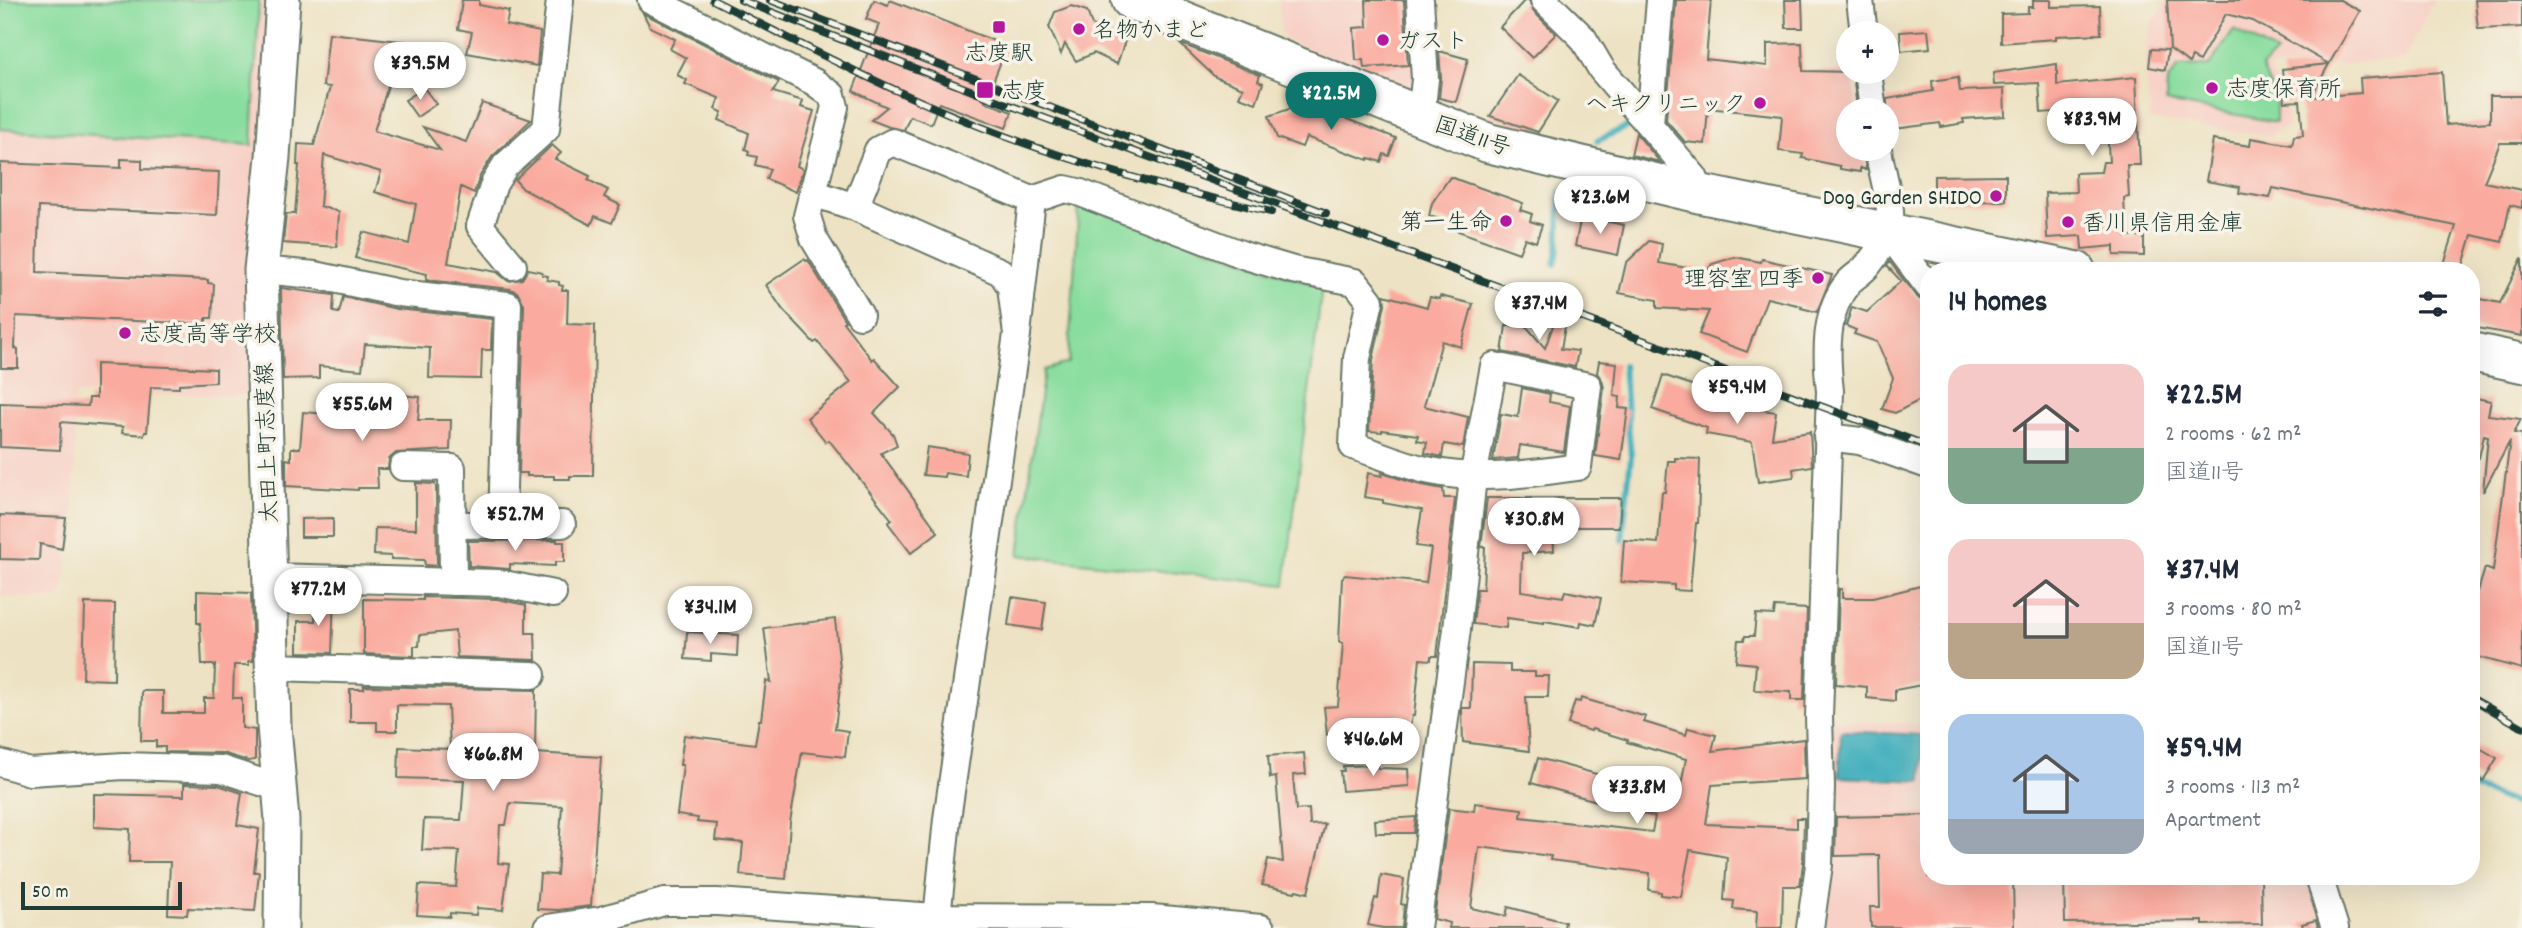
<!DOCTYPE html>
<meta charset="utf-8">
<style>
body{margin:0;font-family:Dekko,"Klee One",sans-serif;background:#f2f2f3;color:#1f2937;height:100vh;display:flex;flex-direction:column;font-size:26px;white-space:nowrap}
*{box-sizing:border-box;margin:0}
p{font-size:23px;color:#747a83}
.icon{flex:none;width:38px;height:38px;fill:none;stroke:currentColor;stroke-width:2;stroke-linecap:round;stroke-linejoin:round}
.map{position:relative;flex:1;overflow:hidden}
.sheet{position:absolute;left:1920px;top:262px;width:560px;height:623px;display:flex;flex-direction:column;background:#fff;border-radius:28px;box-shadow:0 7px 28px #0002}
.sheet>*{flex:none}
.tools{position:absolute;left:1836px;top:21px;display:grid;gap:14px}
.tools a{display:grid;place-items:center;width:63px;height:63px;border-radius:50%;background:#fff;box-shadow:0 7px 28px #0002;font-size:35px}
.scale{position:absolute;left:21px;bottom:18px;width:161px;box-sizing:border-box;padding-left:7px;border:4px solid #1f3d34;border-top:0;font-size:19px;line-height:24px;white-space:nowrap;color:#1f3d34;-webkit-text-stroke:5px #f7f3e8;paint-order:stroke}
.price{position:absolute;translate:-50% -60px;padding:0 16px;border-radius:24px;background:#fff;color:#222;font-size:23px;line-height:46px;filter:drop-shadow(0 2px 4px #0008)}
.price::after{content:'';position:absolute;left:50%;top:42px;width:21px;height:16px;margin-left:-10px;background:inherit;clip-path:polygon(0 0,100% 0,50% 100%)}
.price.on{background:#0f766e;color:#fff}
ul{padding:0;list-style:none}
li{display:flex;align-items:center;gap:21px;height:175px;padding:0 28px}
li span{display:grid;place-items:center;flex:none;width:196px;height:140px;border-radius:21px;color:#555}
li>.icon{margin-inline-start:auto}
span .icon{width:84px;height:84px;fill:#fffc;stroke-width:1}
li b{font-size:30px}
h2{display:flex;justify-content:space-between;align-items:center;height:84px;padding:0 28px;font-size:30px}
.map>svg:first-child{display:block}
.built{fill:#f7d1c6}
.green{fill:#89dd9f;stroke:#548d6a;stroke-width:2}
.water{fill:#3eadbb;stroke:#2e7578;stroke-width:2}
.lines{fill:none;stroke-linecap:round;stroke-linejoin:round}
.stream{stroke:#3eadbb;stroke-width:6}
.building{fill:#faaa9e}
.minor-casing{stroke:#677766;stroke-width:30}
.major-casing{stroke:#677766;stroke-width:37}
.highway-casing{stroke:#677766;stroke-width:42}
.minor{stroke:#fff;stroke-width:26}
.major{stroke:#fff;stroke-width:33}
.highway{stroke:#fff;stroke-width:38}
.rail-casing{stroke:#1f3d34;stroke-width:8}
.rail{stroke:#f7f3e8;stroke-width:5;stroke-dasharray:16;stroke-linecap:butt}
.poi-dot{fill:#b5179e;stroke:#f7f3e8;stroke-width:2.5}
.labels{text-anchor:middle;stroke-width:7;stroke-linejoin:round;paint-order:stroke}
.poi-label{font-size:23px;fill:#1f3d34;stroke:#f7f3e8;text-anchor:start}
.street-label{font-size:23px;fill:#1f3d34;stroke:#f7f3e8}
</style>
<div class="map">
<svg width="2522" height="928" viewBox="0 0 2522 928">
<rect width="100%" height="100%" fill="#f7f3e8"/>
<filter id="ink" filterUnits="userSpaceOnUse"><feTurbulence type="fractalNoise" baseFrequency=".0143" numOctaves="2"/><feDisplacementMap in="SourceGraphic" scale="14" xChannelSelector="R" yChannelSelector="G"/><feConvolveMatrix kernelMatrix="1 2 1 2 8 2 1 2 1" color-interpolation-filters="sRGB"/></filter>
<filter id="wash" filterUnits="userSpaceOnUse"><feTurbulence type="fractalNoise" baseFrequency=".00686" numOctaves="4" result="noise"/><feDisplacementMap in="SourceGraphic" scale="28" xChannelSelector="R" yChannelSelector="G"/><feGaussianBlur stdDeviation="1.57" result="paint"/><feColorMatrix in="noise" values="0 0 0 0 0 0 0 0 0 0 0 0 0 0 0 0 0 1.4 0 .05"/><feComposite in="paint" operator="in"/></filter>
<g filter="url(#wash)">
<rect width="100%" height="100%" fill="#ede2c3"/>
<g class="built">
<polygon points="0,0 270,0 249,390 247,395 76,394 73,523 63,593 57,598 0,597"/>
<polygon points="1279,0 1414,0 1416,93 1286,41 1281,30"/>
<polygon points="2167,0 2434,0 2404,60 2269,68 2286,108 2288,125 2271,136 2151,120 2145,64 2150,27"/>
<polygon points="1825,721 1928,724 1928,877 2309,877 2325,928 1820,928"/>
</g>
<g class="green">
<polygon points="0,0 259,0 252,145 0,129"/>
<polygon points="2234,30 2276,53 2262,67 2276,101 2276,122 2166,102 2167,82 2178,67 2209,66"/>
<polygon points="1079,204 1322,287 1285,585 1019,555 1044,370 1068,363"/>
</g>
<polygon class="water" points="1841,731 1923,735 1922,781 1839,777"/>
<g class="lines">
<g class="stream">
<polyline points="1597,141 1639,121"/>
<path d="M1555 264C1562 239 1556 218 1562 192"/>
<polyline points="1622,540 1631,456 1623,366"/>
<polyline points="2471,787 2522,806"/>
</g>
</g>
<g id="blocks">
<g class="building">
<polygon points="462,0 479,0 479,5 509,11 506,25 540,32 537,66 467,53 472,32 458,29"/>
<polygon points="874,0 888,5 890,0 1007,46 985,102 1012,112 1006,128 939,103 931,124 910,116 904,130 889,127 871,120 887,107 853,91 879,24 866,19"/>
<polygon points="1366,0 1404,0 1408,65 1364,68 1363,60 1356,60 1354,28 1367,27"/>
<polygon points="1525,0 1529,0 1533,11 1556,34 1532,58 1500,27"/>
<polygon points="1676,0 1711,0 1706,59 1767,66 1767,44 1802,43 1803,71 1853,72 1857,110 1848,110 1848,149 1863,149 1866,170 1860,168 1860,172 1840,169 1840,166 1802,158 1803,154 1779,151 1782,116 1708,108 1705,144 1685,142 1666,120"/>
<polygon points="1785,0 1802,0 1803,28 1786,28"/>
<polygon points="2033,0 2051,0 2051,7 2053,7 2100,6 2101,34 2056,36 2056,39 2001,43 2001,14 2028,13 2028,7 2033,7"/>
<polygon points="2167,0 2340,0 2360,11 2329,64 2253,21 2226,14 2199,61 2192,57 2189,63 2170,49"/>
<polygon points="2475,0 2522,0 2522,27 2478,29"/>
<polygon points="1071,6 1087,11 1092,25 1125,41 1117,64 1094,53 1076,61 1065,44 1061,54 1049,27 1055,12"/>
<polygon points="643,13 779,82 773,92 803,101 801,107 814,111 797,166 803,169 796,192 766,179 770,169 755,165 757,157 748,155 749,151 745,149 749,133 719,120 722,112 715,109 719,98 685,84 687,80 677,75 686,58 670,49 675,39 650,27"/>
<polygon points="1928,30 1930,48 1901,51 1900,32"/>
<polygon points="329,33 409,42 398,53 394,85 390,79 374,131 440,150 423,127 466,142 482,103 531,120 492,157 480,176 474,193 461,187 448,263 497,272 508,281 522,279 528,269 542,272 542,275 548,276 547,280 559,282 559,285 563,286 562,290 568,290 567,324 595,325 593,476 570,476 570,479 554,479 554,476 527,476 527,473 519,473 524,305 517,292 510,289 426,280 427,274 355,258 363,232 409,244 416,204 375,192 381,172 324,155 320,206 339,212 337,247 283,243 286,214 295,214 299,165 297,165 298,144 314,145 330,87 323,86"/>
<polygon points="1179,43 1260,75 1258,81 1263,83 1256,103 1239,97 1243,88 1215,77"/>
<polygon points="2151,49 2168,50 2165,70 2149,67"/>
<polygon points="1439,51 1468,59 1456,102 1439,98 1441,78"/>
<polygon points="2057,64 2057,85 2136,77 2140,165 2127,165 2129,197 2124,198 2126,237 2144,236 2144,256 2114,255 2114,246 2082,249 2081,236 2047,238 2045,193 2076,192 2075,173 2101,172 2103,162 2109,162 2107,126 2104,127 2103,120 2091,121 2091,118 2054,120 2053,112 2041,113 2039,83 1994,85 1993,73"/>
<polygon points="2329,64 2311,97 2361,93 2360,78 2442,72 2446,125 2490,122 2490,96 2522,96 2522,143 2500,143 2484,182 2522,190 2522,208 2510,205 2502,242 2472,235 2462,269 2444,264 2456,226 2273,188 2270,198 2239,193 2240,187 2206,181 2213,140 2250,146 2251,138 2292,145 2294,136 2303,135 2300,101 2285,102 2282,69"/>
<polygon points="1518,75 1558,101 1538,132 1490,116"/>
<polygon points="1958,77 1960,91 2004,89 2005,116 1963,119 1964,123 1941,127 1940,123 1886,130 1887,99 1933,91 1932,81"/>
<polygon points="424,88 436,104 417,117 405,100"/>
<polygon points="1306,103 1396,138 1389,156 1384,154 1381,162 1369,158 1368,160 1306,137 1302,147 1277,138 1269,116"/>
<polygon points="1636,133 1660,162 1631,155"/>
<polygon points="552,145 561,153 555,159 590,176 588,180 608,190 604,197 620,205 612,223 595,216 591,225 523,189 515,180"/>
<polygon points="121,159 142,160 142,169 219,172 217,215 39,207 37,272 208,280 208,283 214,284 212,318 206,318 206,324 16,316 15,348 18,349 18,368 1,368 0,163 121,168"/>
<polygon points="2006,175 2006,201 1944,202 1944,199 1934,199 1934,176"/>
<polygon points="1450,177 1523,203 1520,210 1532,214 1530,221 1542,225 1536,242 1525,238 1519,253 1458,231 1460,225 1429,216 1432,203"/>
<polygon points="1581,216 1624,225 1618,255 1575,246"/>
<polygon points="1649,241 1662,244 1659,263 1687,268 1708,270 1712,264 1735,257 1761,262 1762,259 1832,275 1817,312 1801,308 1802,306 1767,298 1747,352 1699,334 1709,311 1657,308 1657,300 1619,293 1626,263"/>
<polygon points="2522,258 2522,336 2471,327 2471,297 2500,303"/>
<polygon points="804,259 806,261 808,260 845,321 843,322 872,360 874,358 900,387 874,413 893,434 897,445 881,453 938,532 911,553 888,523 892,520 829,440 826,442 807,418 851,382 817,341 814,343 783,310 766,285"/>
<polygon points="1890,262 1915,295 1921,300 1928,302 1928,396 1895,413 1882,409 1893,378 1877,342 1854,334 1856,330 1846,326 1852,307 1867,312 1901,281 1887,266"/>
<polygon points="281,288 334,295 333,312 339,313 343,297 397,309 492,319 491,350 482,350 481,379 429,378 430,348 365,344 362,370 319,366 319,378 283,379"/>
<polygon points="1384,295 1427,307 1430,297 1439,299 1440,296 1473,304 1461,347 1442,341 1424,406 1468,417 1463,447 1444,444 1442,457 1425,453 1427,442 1417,440 1418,435 1382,430 1382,432 1369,431 1373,360 1385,304"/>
<polygon points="1560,306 1568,309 1561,349 1578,351 1575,367 1502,352 1506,326 1511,326 1513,311 1545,348"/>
<polygon points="1599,361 1617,363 1614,396 1620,397 1619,408 1628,409 1621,460 1595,456 1604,388 1602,380 1597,373"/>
<polygon points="96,364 216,369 216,382 179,384 179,388 151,387 147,432 145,432 144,435 122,433 123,427 61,422 60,450 0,447 0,403 88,406 89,398 96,398"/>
<polygon points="1663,375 1723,396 1723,393 1743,398 1742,404 1756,407 1756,409 1776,412 1772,438 1810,432 1812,466 1793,469 1794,477 1758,482 1752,442 1706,434 1707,428 1652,409"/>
<polygon points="1522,388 1550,394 1549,402 1570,406 1564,452 1520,445 1518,458 1493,460 1501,414 1518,417"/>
<polygon points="356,394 400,399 401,395 420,397 418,420 451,420 450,450 396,453 389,459 388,469 377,469 378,488 358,488 358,490 286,486 286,459 291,460 291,448 300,448 303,412 354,416"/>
<polygon points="2471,397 2491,401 2488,415 2521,419 2514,433 2522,434 2522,669 2471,655 2471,615 2485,568 2493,571 2510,441 2483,492 2488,436 2484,435 2479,458 2471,457"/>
<polygon points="927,447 968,453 966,476 945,473 944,477 923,475"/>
<polygon points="1675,458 1700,459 1698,523 1696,523 1690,591 1674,590 1674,585 1621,582 1624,540 1658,543 1662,492 1665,492 1668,461 1675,461"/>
<polygon points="1368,473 1382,476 1382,473 1417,484 1443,489 1444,498 1455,498 1437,656 1431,656 1431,660 1420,659 1414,716 1412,716 1408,735 1357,728 1357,732 1327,735 1324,707 1338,706 1343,643 1339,642 1342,578 1345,575 1426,583 1431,548 1416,546 1422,510 1383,503 1383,500 1364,497"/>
<polygon points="416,483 435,484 436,487 437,566 425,565 424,560 391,559 391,556 374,555 375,528 416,529"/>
<polygon points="1487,498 1621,498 1619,527 1553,527 1554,551 1522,553 1521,591 1563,597 1565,591 1601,598 1595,625 1581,622 1580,627 1544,621 1544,623 1507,618 1506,628 1473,624 1477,589 1483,589 1485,547 1481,547"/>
<polygon points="0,515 66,518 62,549 40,544 39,560 0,559"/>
<polygon points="333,518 333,537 301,537 301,519"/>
<polygon points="557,540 557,542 564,542 564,562 555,562 555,566 510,564 510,569 469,566 468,541"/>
<polygon points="1928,584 1928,626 1921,628 1928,674 1927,684 1895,690 1895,701 1867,698 1867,687 1836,684 1839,589 1842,589 1842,598 1873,598"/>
<polygon points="197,591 251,593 253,661 249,661 249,665 234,665 233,698 242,698 242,728 255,730 255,760 248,761 222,753 165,752 165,747 156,747 156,741 141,741 142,691 163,691 163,713 204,713 204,698 214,698 215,665 202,665 200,623 197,623"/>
<polygon points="316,594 334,594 332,653 298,652 298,621 315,621"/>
<polygon points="423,597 497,599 526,605 526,633 535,633 536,660 457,657 455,631 420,635 419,646 414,646 414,656 364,654 364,599 423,600"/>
<polygon points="1012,597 1046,602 1042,630 1008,625"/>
<polygon points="85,603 115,604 114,680 83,679"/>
<polygon points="1775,607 1807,609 1804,700 1791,700 1791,692 1754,690 1756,664 1736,662 1738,640 1744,640 1745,636 1754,636 1756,614 1774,615"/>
<polygon points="835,619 841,679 835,729 848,731 845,757 802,752 790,822 786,879 740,875 743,843 715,840 717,824 697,822 698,818 677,815 683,765 680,765 684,735 755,744 759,720 761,720 766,681 771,682 764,628"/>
<polygon points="687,632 738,635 737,656 711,654 711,661 685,659"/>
<polygon points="1472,664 1510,665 1510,672 1535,672 1535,676 1549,676 1548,697 1526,697 1529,751 1463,742 1462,711 1462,708 1471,708"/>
<polygon points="364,686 536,690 535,753 601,757 591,906 558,910 537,909 540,874 557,875 562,806 510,803 506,825 500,825 498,863 509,864 503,910 477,908 476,915 450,913 450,917 417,915 419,885 456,887 459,851 422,850 424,819 461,820 464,780 398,778 399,747 450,749 448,706 397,705 397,731 377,731 377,722 350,722 350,689 364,689"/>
<polygon points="1581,698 1646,717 1644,722 1686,735 1688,728 1716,735 1712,751 1804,739 1805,779 1712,785 1706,824 1797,828 1797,818 1804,818 1803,864 1800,886 1783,886 1782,928 1756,928 1757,911 1733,909 1734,901 1724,900 1727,857 1690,850 1681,897 1661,895 1661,892 1649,890 1650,873 1550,860 1551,856 1479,847 1471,908 1506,916 1508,907 1565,922 1564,928 1449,928 1450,923 1434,919 1449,808 1474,811 1475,803 1522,809 1521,817 1652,832 1655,817 1531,783 1538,758 1644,787 1641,796 1679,796 1686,759 1627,742 1628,740 1592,729 1591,731 1568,724 1575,701 1580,702"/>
<polygon points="2471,743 2497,758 2483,781 2471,774"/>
<polygon points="1304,753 1306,774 1293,775 1296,810 1309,809 1310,825 1325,824 1308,893 1296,890 1295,892 1262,885 1268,859 1283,862 1276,777 1270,778 1268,756"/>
<polygon points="1378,765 1378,768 1408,769 1409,786 1342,791 1340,771 1344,771 1343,766"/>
<polygon points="184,784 218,785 242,793 237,825 259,829 254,872 259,872 255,911 188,908 187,915 168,914 170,862 129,862 130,829 94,827 94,794 184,796"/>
<polygon points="1928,815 1928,877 2013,877 2014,928 1871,927 1870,907 1880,907 1879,855 1835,856 1836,817"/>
<polygon points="1416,817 1414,833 1376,833 1375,820"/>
<polygon points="1381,875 1404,879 1401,904 1404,905 1402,928 1383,928 1368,925 1375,898 1378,899"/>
<polygon points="2064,877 2261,877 2262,924 2203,925 2203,921 2065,923"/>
<polygon points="2316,920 2318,928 2303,928 2302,924"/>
</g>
</g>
</g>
<g filter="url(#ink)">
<use href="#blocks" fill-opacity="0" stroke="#677766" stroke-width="2"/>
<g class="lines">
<g class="minor-casing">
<g id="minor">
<polyline points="651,0 814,82 832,95 835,107 807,216 814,239 860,315"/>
<polyline points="1420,0 1425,79 1421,117"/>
<polyline points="1544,0 1583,38 1602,70 1694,177 1701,194"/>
<polyline points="1860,0 1864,33"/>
<polyline points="1868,72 1873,110"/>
<polyline points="1650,124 1660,0"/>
<polyline points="813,193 855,207 1001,272 1011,287 1017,334 1032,200 893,142 878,150 855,207"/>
<path d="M1032 200 1065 189 1078 192 1246 256 1293 270 1355 282 1370 301 1357 358 1353 446C1379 454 1405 466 1431 471 1479 481 1529 474 1578 467L1588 386 1494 366 1473 477 1457 629 1417 928"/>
<polyline points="1888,233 1928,286"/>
<polyline points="513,266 480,226 494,184 505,166 546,129 560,0"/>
<polyline points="261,270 315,275 399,293 508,305 502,525"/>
<polyline points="1827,437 1860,441 1928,465"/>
<polyline points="403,467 452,468 453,582"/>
<polyline points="453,525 562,524"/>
<polyline points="270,577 499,583 553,594"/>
<polyline points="272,667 532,675"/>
<polyline points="0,763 30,772 124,766 221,769 279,788"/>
<polyline points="2319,877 2335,928"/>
<polyline points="547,928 601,920 664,902 717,902 936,917 1152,918 1261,928"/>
<polyline points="936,928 947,819 1017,334"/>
<path d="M1810 928 1819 865 1821 787 1819 717 1830 391C1826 356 1824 311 1848 283 1854 276 1863 272 1868 265 1875 256 1884 243 1888 233 1896 213 1881 171 1878 149"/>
</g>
</g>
<g class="major-casing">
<polyline id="major" points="281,928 282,820 274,726 261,270 273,157 283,0"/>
</g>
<g class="highway-casing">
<g id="highway">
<polyline points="1131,0 1488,143 1701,194 2076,271"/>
<polyline points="2471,352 2522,363"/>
</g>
</g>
<use href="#minor" class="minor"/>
<use href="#major" class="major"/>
<use href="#highway" class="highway"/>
<g class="rail-casing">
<g id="rail">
<path d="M713 0C820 54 928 111 1041 149 1117 175 1194 194 1271 212"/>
<polyline points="741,0 985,96 1928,446"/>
<polyline points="770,0 1326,213"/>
<polyline points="2471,698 2522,727"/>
</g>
</g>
<use href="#rail" class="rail"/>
</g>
</g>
<g class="poi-dot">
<rect x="992" y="20" width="14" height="14" rx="3.5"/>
<circle cx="1079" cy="29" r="7"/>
<circle cx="1383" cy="40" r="7"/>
<circle cx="2212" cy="88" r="7"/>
<rect x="976" y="81" width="18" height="18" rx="3.5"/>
<circle cx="1760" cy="103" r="7"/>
<circle cx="1996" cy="196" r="7"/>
<circle cx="1506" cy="221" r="7"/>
<circle cx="2068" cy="222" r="7"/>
<circle cx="1818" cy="278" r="7"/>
<circle cx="125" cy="333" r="7"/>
</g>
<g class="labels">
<g class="poi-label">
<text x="1093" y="37">名物かまど</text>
<text x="1397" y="48">ガスト</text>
<text x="999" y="60" text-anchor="middle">志度駅</text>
<text x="2226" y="96">志度保育所</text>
<text x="1001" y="98">志度</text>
<text x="1746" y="111" text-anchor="end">ヘキクリニック</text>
<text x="1982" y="204" text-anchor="end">Dog Garden SHIDO</text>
<text x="1492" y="229" text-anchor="end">第一生命</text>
<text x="2082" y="230">香川県信用金庫</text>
<text x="1804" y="286" text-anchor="end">理容室 四季</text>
<text x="139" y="341">志度高等学校</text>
</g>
<g class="street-label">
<text transform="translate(1473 135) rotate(19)" y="8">国道11号</text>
<text transform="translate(266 443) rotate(-92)" y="8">太田上町志度線</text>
</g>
</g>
</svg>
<div class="tools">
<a>+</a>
<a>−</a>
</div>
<div class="scale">50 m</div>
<b class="price" style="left:420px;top:102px">¥39.5M</b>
<b class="price on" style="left:1331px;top:132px">¥22.5M</b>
<b class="price" style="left:2092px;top:158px">¥83.9M</b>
<b class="price" style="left:1600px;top:236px">¥23.6M</b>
<b class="price" style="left:1539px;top:342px">¥37.4M</b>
<b class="price" style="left:1737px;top:426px">¥59.4M</b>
<b class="price" style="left:362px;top:443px">¥55.6M</b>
<b class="price" style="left:515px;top:553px">¥52.7M</b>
<b class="price" style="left:1534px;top:558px">¥30.8M</b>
<b class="price" style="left:318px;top:628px">¥77.2M</b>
<b class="price" style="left:710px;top:646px">¥34.1M</b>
<b class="price" style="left:1373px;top:778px">¥46.6M</b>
<b class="price" style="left:493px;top:793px">¥66.8M</b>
<b class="price" style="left:1637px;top:826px">¥33.8M</b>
<section class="sheet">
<h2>14 homes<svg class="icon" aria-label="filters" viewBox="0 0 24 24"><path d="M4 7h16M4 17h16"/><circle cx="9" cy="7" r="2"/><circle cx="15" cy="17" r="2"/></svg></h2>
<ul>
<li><span style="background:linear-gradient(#f6c9c9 60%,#7fa58c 0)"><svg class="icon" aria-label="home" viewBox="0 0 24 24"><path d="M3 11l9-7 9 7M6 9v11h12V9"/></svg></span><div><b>¥22.5M</b><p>2 rooms · 62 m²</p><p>国道11号</p></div></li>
<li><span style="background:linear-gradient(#f6c9c9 60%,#b9a48a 0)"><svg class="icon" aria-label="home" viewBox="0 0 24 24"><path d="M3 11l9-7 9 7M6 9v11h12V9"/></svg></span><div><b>¥37.4M</b><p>3 rooms · 80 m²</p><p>国道11号</p></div></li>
<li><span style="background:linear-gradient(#a9c7e8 75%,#9aa5b1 0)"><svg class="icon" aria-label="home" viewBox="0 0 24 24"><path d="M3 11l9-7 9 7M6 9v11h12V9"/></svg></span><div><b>¥59.4M</b><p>3 rooms · 113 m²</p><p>Apartment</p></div></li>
</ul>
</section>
</div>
